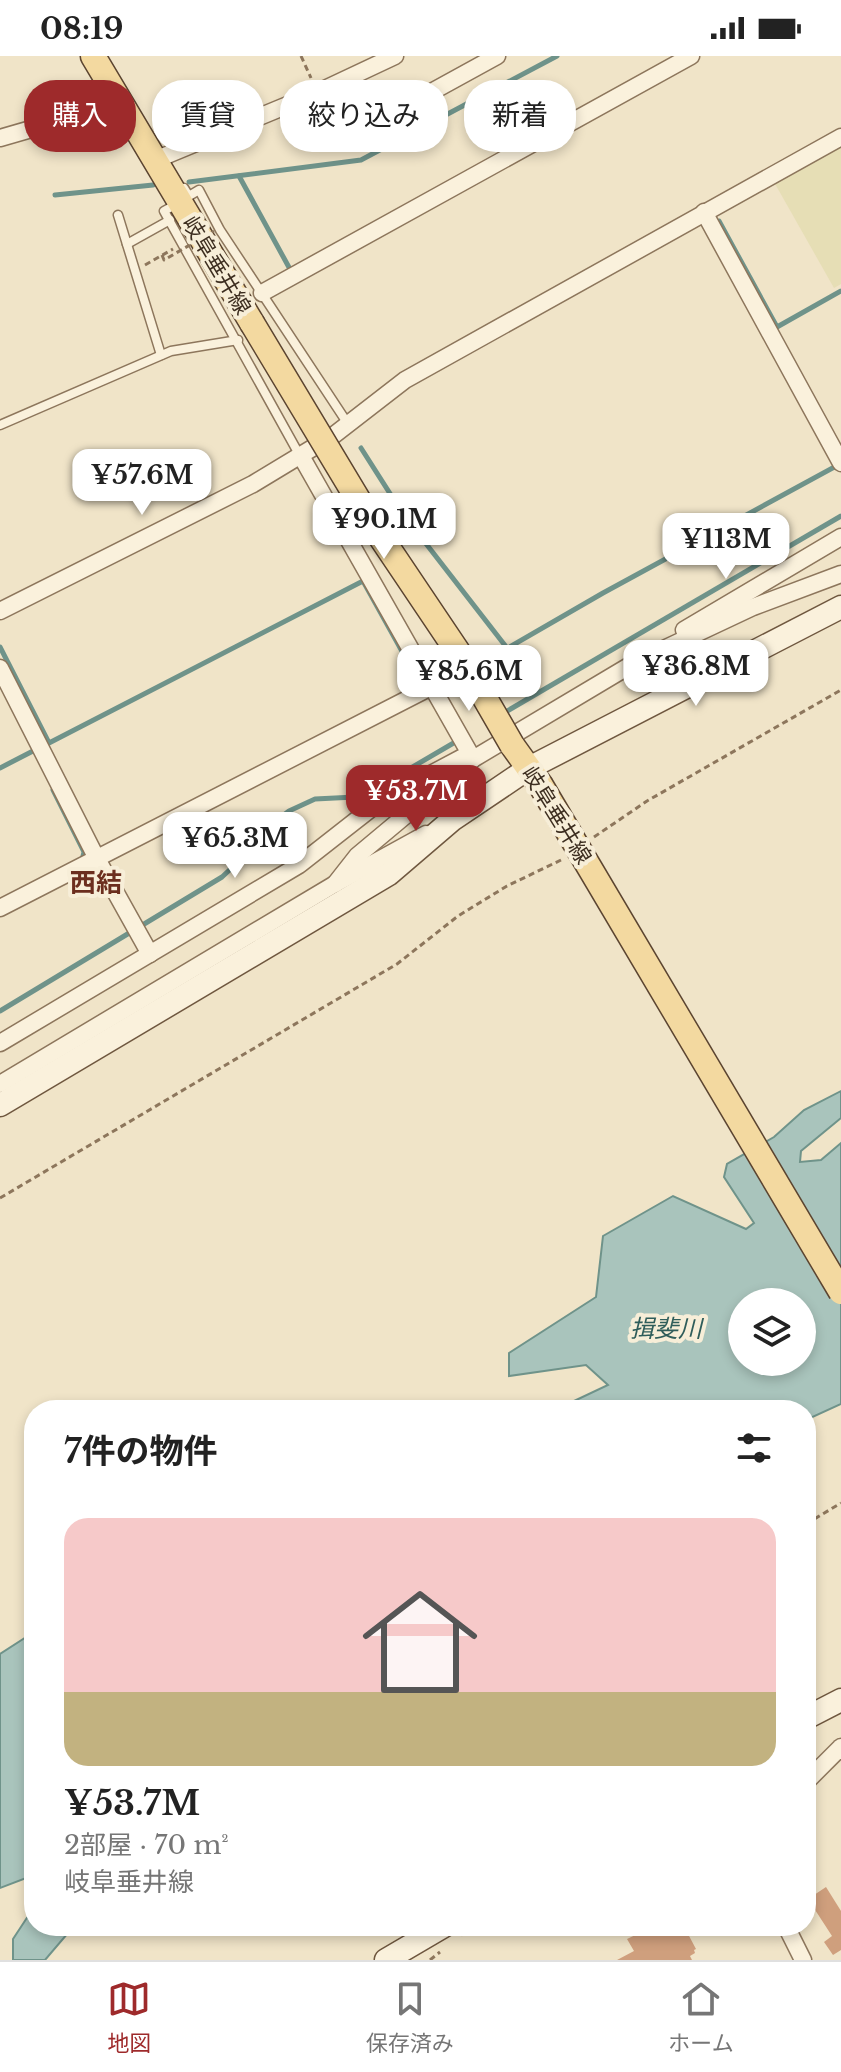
<!DOCTYPE html>
<html lang="ja">
<meta charset="utf-8">
<style>
body{margin:0;font-family:"Libre Baskerville","Noto Sans JP",serif;background:#f2f2f2;color:#222;height:100vh;display:flex;flex-direction:column;font-size:30px;white-space:nowrap}
*{box-sizing:border-box;margin:0}
p{font-size:26px;color:#767676}
.icon{flex:none;width:44px;height:44px;fill:none;stroke:currentColor;stroke-width:2;stroke-linecap:round;stroke-linejoin:round}
.map{position:relative;flex:1;overflow:hidden}
.side{position:absolute;left:24px;top:1344px;width:792px;height:536px;display:flex;flex-direction:column;background:#fff;border-radius:32px;box-shadow:0 4px 12px #0003}
.side>*{flex:none}
.top-card{position:absolute;left:24px;top:24px;width:794px;height:72px;display:flex;gap:16px}
.fabs{position:absolute;left:728px;top:1232px;display:grid;gap:16px}
.fabs a{display:grid;place-items:center;width:88px;height:88px;border-radius:50%;background:#fff;box-shadow:0 4px 12px #0003;font-size:40px}
.price{position:absolute;translate:-50% -68px;padding:0 18px;border-radius:16px;background:#fff;color:#222;font-size:26px;line-height:52px;filter:drop-shadow(0 2px 4px #0008)}
.price::after{content:'';position:absolute;left:50%;top:48px;width:24px;height:18px;margin-left:-12px;background:inherit;clip-path:polygon(0 0,100% 0,50% 100%)}
.price.selected{background:#9e2a2b;color:#fff}
ul{padding:0;list-style:none}
li{display:grid;align-content:center;gap:16px;height:424px;padding:0 40px}
li span{display:grid;place-items:center;height:248px;border-radius:24px;color:#555}
li>.icon{margin-inline-start:auto}
span .icon{width:144px;height:144px;fill:#fffc;stroke-width:1}
li b{font-size:34px}
h2{display:flex;justify-content:space-between;align-items:center;height:96px;padding:0 40px;font-size:34px}
.pill{padding:0 28px;border-radius:32px;background:#fff;box-shadow:0 4px 12px #0003;font-size:28px;line-height:72px}
.pill.selected{background:#9e2a2b;color:#fff}
.status{display:flex;justify-content:space-between;align-items:center;height:56px;padding:0 40px;background:#fff;direction:ltr}
.status svg{height:22px;fill:currentColor}
.menu{display:flex;justify-content:space-around;align-items:center;height:112px;border-top:2px solid #e0e0e0;background:#fff;font-size:22px;color:#767676}
.menu a{display:grid;justify-items:center;gap:4px}
.menu .selected{color:#9e2a2b}
.map>svg:first-child{display:block}
.farmland{fill:#e6deb5}
.water{fill:#a9c4bc;stroke:#6f938a;stroke-width:2;fill-rule:evenodd}
.lines{fill:none;stroke-linecap:round;stroke-linejoin:round}
.stream{stroke:#6f938a;stroke-width:5}
.building{fill:#cf9f7d}
.lane-casing{stroke:#8d765c;stroke-width:11}
.street-casing{stroke:#8d765c;stroke-width:19}
.secondary-casing{stroke:#6f573f;stroke-width:25}
.primary-casing{stroke:#5b4430;stroke-width:27}
.path{stroke:#8d765c;stroke-width:3;stroke-dasharray:6 4;stroke-linecap:butt}
.lane{stroke:#faf1dc;stroke-width:8}
.street{stroke:#faf1dc;stroke-width:16}
.secondary{stroke:#faf1dc;stroke-width:22}
.primary{stroke:#f3d9a0;stroke-width:24}
.primary-bridge-casing{stroke:#5b4430;stroke-width:27;stroke-linecap:butt}
.path-bridge{stroke:#8d765c;stroke-width:3;stroke-dasharray:6 4;stroke-linecap:butt}
.primary-bridge{stroke:#f3d9a0;stroke-width:24}
.labels{text-anchor:middle;stroke-width:8;stroke-linejoin:round;paint-order:stroke}
.street-label{font-size:22px;fill:#3d2e20;stroke:#f7eed8}
.water-label{font-size:24px;font-style:italic;fill:#2f5d5a;stroke:#f7eed8}
.quarter-label{font-size:26px;font-weight:bold;fill:#6b2e1e;stroke:#f7eed8}
</style>
<div class="status"><b>08:19</b><svg viewBox="0 0 49 12"><path d="M0 12V9h3v3zM5 12V6h3v6zM10 12V3h3v9zM15 12V0h3v12zM26 1h20v11H26zM47 4h2v5h-2z"/></svg></div>
<div class="map">
<svg width="841" height="1904" viewBox="0 0 841 1904">
<rect width="100%" height="100%" fill="#f0e4c8"/>
<polygon class="farmland" points="841,89 841,228 834,232 774,126"/>
<g class="water">
<path d="M841 1035V1062L801 1095 800 1106 821 1104 841 1087V1348L806 1364V1354H555L608 1329 586 1309 509 1320V1297L596 1241 603 1180 673 1140 746 1173 754 1167 724 1121 727 1108 774 1081 804 1054ZM742 1246H802V1306H742Z"/>
<polygon points="34,1576 34,1819 0,1832 0,1598"/>
<polygon points="34,1851 34,1870 74,1870 45,1904 13,1904 13,1883"/>
</g>
<g class="lines">
<g class="stream">
<polyline points="239,120 291,215"/>
<polyline points="189,126 361,104 557,0"/>
<polyline points="55,139 153,129"/>
<polyline points="719,165 777,271 841,235"/>
<polyline points="361,392 403,458 507,592"/>
<polyline points="0,591 49,687 363,525 418,624"/>
<polyline points="475,611 603,537 840,408"/>
<polyline points="502,658 841,460"/>
<polyline points="0,712 33,695"/>
<polyline points="53,734 84,796 82,804"/>
<polyline points="0,955 222,821 253,792 276,765 289,755 315,743 355,741 380,730 457,685"/>
</g>
</g>
<g class="building">
<polygon points="826,1831 841,1855 841,1894 833,1899 824,1886 832,1880 808,1843"/>
<polygon points="654,1870 702,1870 688,1878 696,1893 694,1894 695,1897 690,1900 692,1904 617,1904 634,1895 627,1883"/>
</g>
<g class="lines">
<g class="lane-casing">
<g id="lane">
<polyline points="184,132 189,140 199,134 220,174 348,368"/>
<polyline points="177,148 164,155 300,400"/>
<polyline points="118,159 161,299"/>
<polyline points="127,188 170,164"/>
<polyline points="0,369 171,295 238,284"/>
</g>
</g>
<g class="street-casing">
<g id="street">
<polyline points="312,39 334,85 384,62 497,0"/>
<polyline points="0,82 121,47"/>
<polyline points="155,104 312,39 395,0"/>
<polyline points="704,156 841,407"/>
<polyline points="262,237 691,0"/>
<polyline points="301,400 473,703"/>
<polyline points="0,555 253,428 334,379 405,324 841,81"/>
<polyline points="684,574 841,481"/>
<polyline points="0,612 97,803 150,898"/>
<polyline points="335,828 357,800 473,703 634,607 753,551 841,518"/>
<polyline points="0,852 431,631"/>
<polyline points="0,987 299,809 382,744 463,701 468,702"/>
<polyline points="0,1028 335,828 426,778"/>
<polyline points="806,1726 841,1691"/>
<polyline points="786,1870 803,1904"/>
</g>
</g>
<g class="secondary-casing">
<g id="secondary">
<polyline points="0,1049 389,818 452,764 529,712 841,551"/>
<polyline points="806,1662 841,1644"/>
<polyline points="386,1904 444,1870"/>
</g>
</g>
<g class="primary-casing">
<g id="primary">
<polyline points="93,0 252,267"/>
<polyline points="512,689 540,728"/>
</g>
</g>
<g class="path">
<polyline points="301,0 311,22"/>
<polyline points="145,209 173,193"/>
<polyline points="594,781 647,745 841,634"/>
<polyline points="0,1142 397,908 458,860 507,830 561,804"/>
<polyline points="806,1468 841,1447"/>
<polyline points="461,1879 472,1870"/>
<polyline points="430,1904 440,1896"/>
</g>
<use href="#lane" class="lane"/>
<use href="#street" class="street"/>
<use href="#secondary" class="secondary"/>
<use href="#primary" class="primary"/>
<g class="primary-bridge-casing">
<g id="primary-bridge">
<polyline points="252,267 380,480 460,599 512,689"/>
<polyline points="540,728 841,1236"/>
</g>
</g>
<polyline class="path-bridge" points="162,199 164,204 214,175"/>
<use href="#primary-bridge" class="primary-bridge"/>
</g>
<g class="labels">
<g class="street-label">
<text transform="translate(217 209) rotate(59)" y="8">岐阜垂井線</text>
<text transform="translate(557 759) rotate(58)" y="8">岐阜垂井線</text>
</g>
<g class="water-label">
<text x="666" y="1281">揖斐川</text>
</g>
<g class="quarter-label">
<text x="96" y="836">西結</text>
</g>
</g>
</svg>
<div class="fabs">
<a><svg class="icon" aria-label="layers" viewBox="0 0 24 24"><path d="M12 4l9 5-9 5-9-5zM3 14l9 5 9-5"/></svg></a>
</div>
<b class="price" style="left:142px;top:461px">¥57.6M</b>
<b class="price" style="left:384px;top:505px">¥90.1M</b>
<b class="price" style="left:726px;top:525px">¥113M</b>
<b class="price" style="left:696px;top:652px">¥36.8M</b>
<b class="price" style="left:469px;top:657px">¥85.6M</b>
<b class="price selected" style="left:416px;top:777px">¥53.7M</b>
<b class="price" style="left:235px;top:824px">¥65.3M</b>
<div class="top-card">
<a class="pill selected">購入</a>
<a class="pill">賃貸</a>
<a class="pill">絞り込み</a>
<a class="pill">新着</a>
</div>
<section class="side">
<h2>7件の物件<svg class="icon" aria-label="filters" viewBox="0 0 24 24"><path d="M4 7h16M4 17h16"/><circle cx="9" cy="7" r="2"/><circle cx="15" cy="17" r="2"/></svg></h2>
<ul>
<li><span style="background:linear-gradient(#f6c9c9 70%,#c2b280 0)"><svg class="icon" aria-label="home" viewBox="0 0 24 24"><path d="M3 11l9-7 9 7M6 9v11h12V9"/></svg></span><div><b>¥53.7M</b><p>2部屋 · 70 m²</p><p>岐阜垂井線</p></div></li>
</ul>
</section>
</div>
<nav class="menu">
<a class="selected"><svg class="icon" aria-label="map" viewBox="0 0 24 24"><path d="M3 6l6-2 6 2 6-2v14l-6 2-6-2-6 2zM9 4v14M15 6v14"/></svg>地図</a>
<a><svg class="icon" aria-label="saved" viewBox="0 0 24 24"><path d="M7 4h10v16l-5-4-5 4z"/></svg>保存済み</a>
<a><svg class="icon" aria-label="home" viewBox="0 0 24 24"><path d="M3 11l9-7 9 7M6 9v11h12V9"/></svg>ホーム</a>
</nav>
